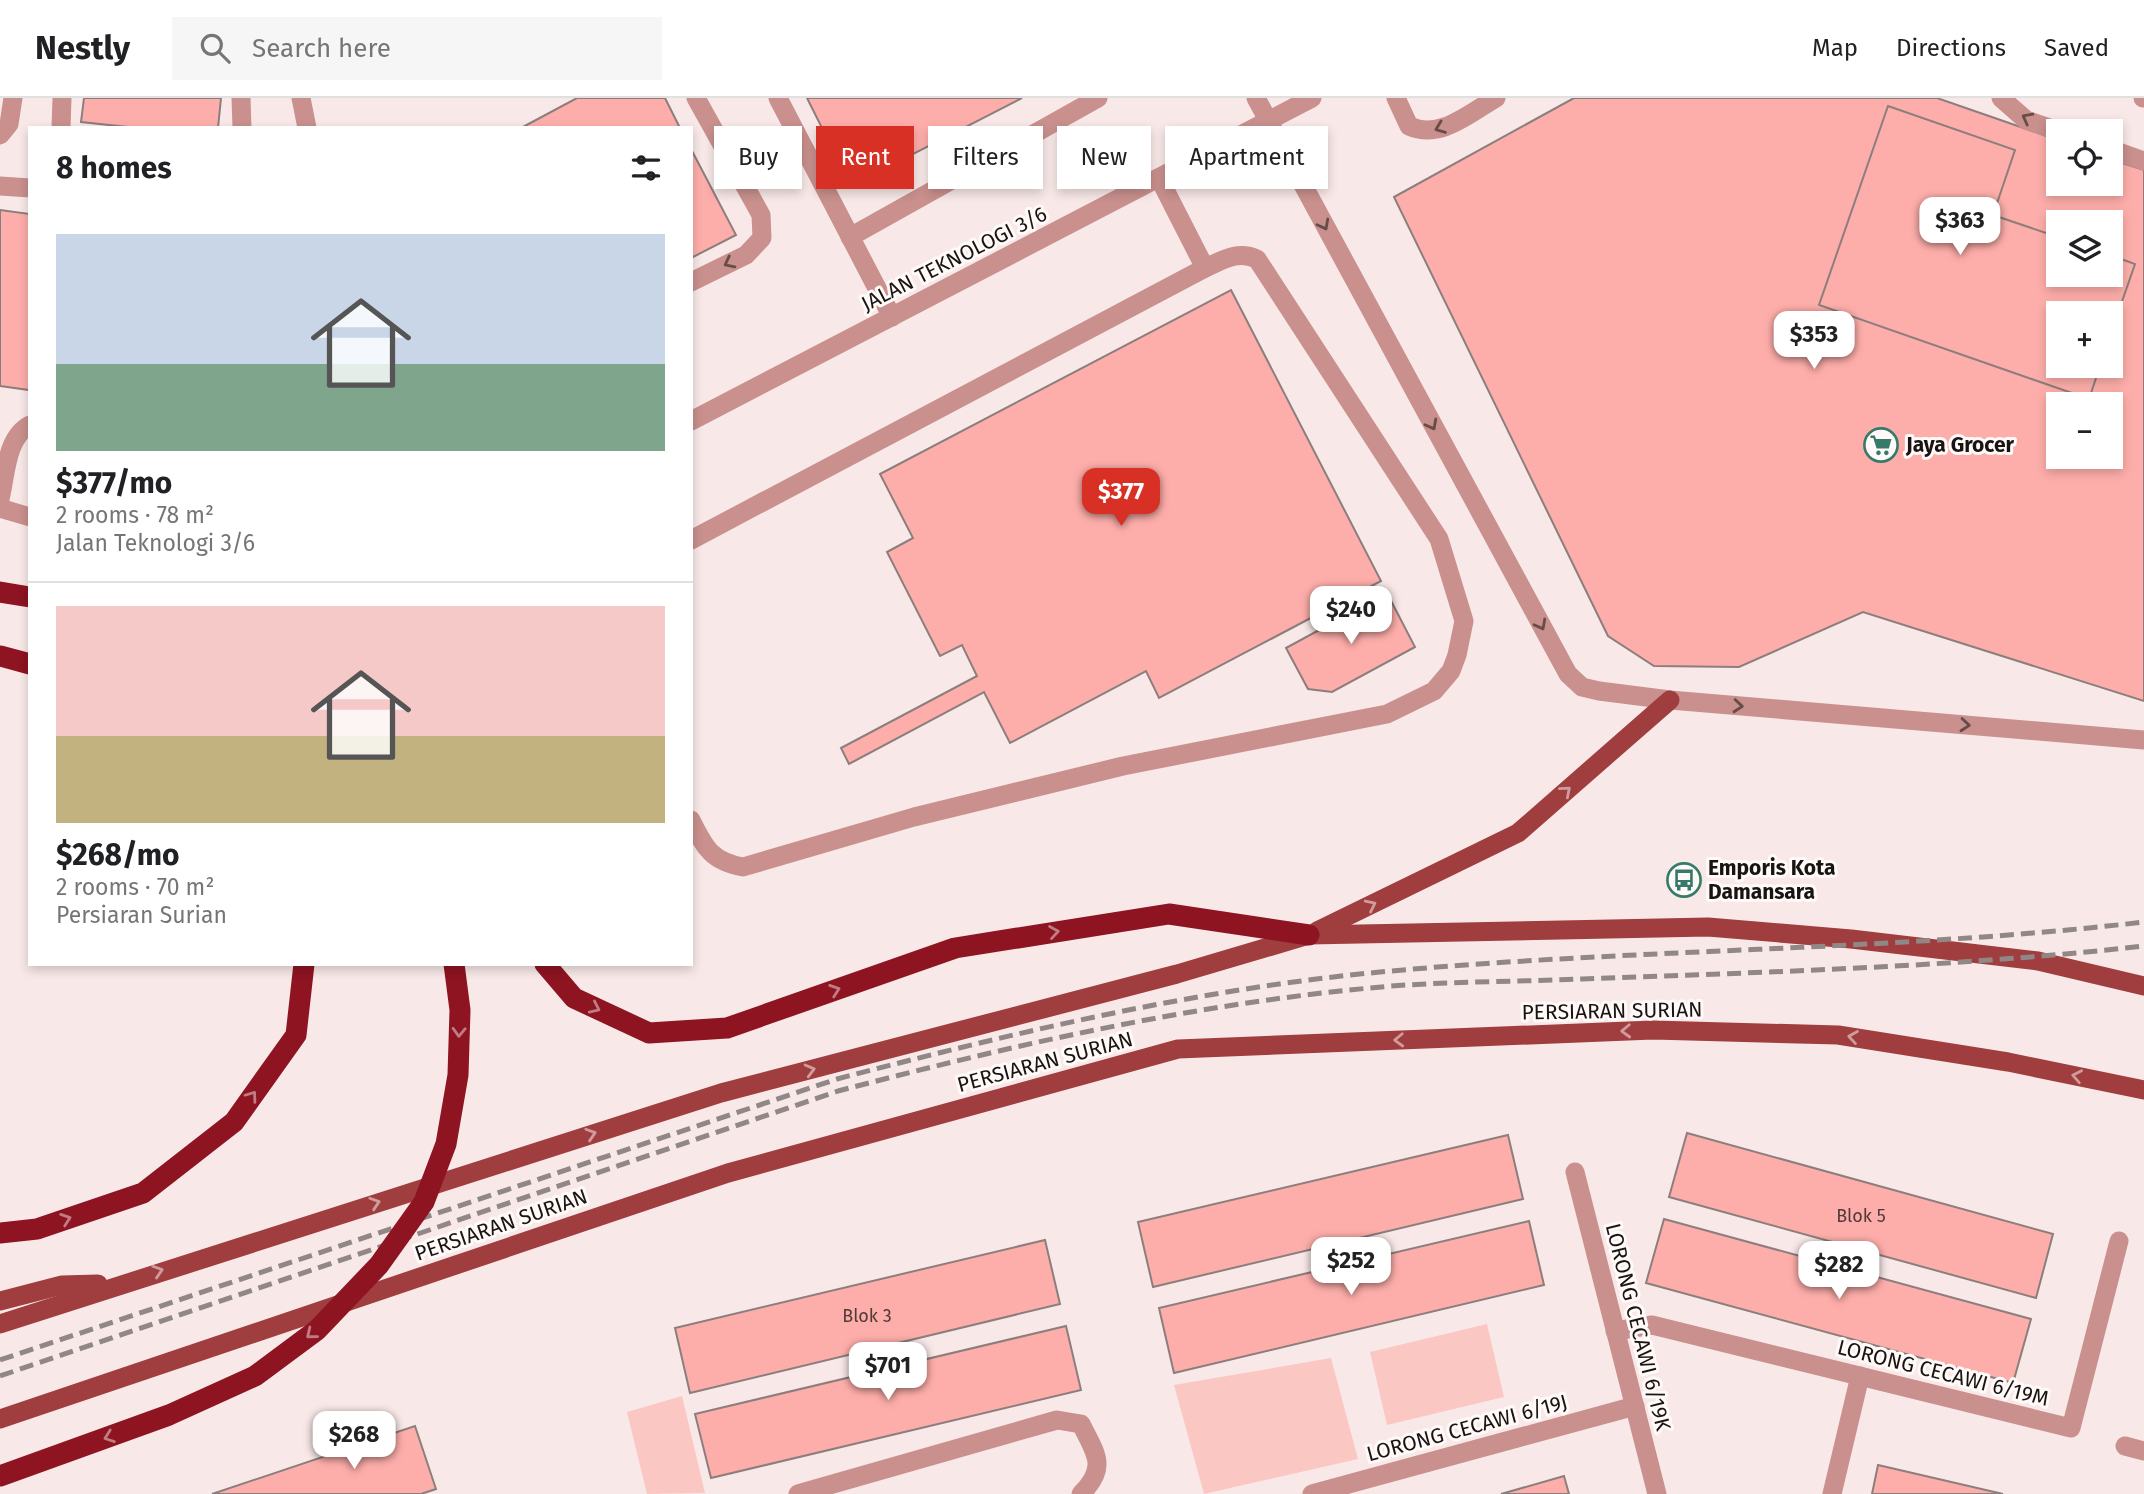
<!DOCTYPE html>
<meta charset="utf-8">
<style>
body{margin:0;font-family:"Fira Sans",sans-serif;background:#f6f6f6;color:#202124;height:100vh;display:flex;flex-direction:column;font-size:26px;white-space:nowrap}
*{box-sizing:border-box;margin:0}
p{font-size:23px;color:#757577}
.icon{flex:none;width:38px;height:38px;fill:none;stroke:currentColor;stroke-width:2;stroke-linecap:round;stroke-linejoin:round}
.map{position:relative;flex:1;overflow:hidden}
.details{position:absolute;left:28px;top:28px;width:665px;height:840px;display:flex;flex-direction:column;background:#fff;border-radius:0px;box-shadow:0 4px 10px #0003}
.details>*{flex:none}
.hud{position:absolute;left:714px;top:28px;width:665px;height:63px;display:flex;gap:14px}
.fabs{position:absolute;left:2046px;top:21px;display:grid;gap:14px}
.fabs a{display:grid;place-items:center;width:77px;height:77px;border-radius:0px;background:#fff;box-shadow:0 4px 10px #0003;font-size:35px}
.price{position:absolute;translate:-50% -60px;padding:0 16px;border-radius:14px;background:#fff;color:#222;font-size:23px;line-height:46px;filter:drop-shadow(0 2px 4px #0008)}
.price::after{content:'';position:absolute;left:50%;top:42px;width:21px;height:16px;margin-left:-10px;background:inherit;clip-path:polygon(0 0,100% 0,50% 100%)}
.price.active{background:#d93025;color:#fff}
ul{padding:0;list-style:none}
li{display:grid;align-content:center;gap:14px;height:371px;padding:0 28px}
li+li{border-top:2px solid #e0e0e0}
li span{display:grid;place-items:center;height:217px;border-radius:0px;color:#555}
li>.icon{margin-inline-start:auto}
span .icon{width:126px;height:126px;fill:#fffc;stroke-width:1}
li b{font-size:30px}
h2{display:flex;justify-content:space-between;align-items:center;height:84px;padding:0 28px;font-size:30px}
.tag{padding:0 24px;border-radius:0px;background:#fff;box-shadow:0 4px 10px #0003;font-size:24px;line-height:63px}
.tag.active{background:#d93025;color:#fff}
header{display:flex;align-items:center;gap:42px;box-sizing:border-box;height:98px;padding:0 35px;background:#fff;border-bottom:2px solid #e0e0e0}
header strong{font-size:33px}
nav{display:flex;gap:38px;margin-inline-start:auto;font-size:24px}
.search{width:490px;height:63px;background:#f6f6f6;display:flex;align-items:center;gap:18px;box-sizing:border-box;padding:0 24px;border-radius:0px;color:#757577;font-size:26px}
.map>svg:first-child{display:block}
.green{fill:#fbc7c3}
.building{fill:#feaeaa;stroke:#8b7e7d;stroke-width:2;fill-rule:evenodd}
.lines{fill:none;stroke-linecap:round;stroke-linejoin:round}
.service{stroke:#c9908d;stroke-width:19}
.minor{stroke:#c9908d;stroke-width:19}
.primary{stroke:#a03d3f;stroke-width:19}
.motorway{stroke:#8e1422;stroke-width:21}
.rail{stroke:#918786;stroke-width:5;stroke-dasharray:14 7;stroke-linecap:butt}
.motorway-bridge{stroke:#8e1422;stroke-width:21}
.oneway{stroke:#684c4a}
.oneway2{stroke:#d09b9c}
.oneway3{stroke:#c17b82}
.labels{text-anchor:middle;stroke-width:6;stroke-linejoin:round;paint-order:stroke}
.number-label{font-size:18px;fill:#523a3a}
.street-label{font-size:21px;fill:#191414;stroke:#fff9f8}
.poi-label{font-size:21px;font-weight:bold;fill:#191414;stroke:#fff9f8;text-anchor:start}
</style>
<header>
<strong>Nestly</strong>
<div class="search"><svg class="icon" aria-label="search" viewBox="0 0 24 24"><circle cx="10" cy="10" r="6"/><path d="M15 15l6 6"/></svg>Search here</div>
<nav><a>Map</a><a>Directions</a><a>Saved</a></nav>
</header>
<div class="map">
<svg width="2144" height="1396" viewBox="0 0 2144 1396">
<rect width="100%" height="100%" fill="#f8e9e8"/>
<g class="green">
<polygon points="1487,1226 1504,1299 1387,1327 1370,1254"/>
<polygon points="1331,1260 1358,1361 1204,1396 1174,1287"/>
<polygon points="682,1298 705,1395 647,1396 627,1314"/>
</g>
<g class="building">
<polygon points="84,0 221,0 218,30 137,30 81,24"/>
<polygon points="577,0 665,0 680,30 521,30"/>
<polygon points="807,0 1022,0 851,88"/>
<path d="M1574 0H1937L2058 42V86H2110V61L2144 72V603L1863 514 1739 569 1654 568 1608 538 1394 99ZM2058 124H2110V177H2058ZM2058 215H2110V268H2058ZM2058 306H2110V359H2058Z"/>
<polygon points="1888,8 2015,52 1993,117 2058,139 2058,177 2110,177 2110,157 2135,166 2110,238 2110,215 2058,215 2058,268 2100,268 2089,301 1819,207"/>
<polygon points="691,51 736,137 691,160"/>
<polygon points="0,112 30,116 29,292 0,288"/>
<polygon points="1231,192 1381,483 1159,600 1146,573 1010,645 984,594 849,666 841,650 977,578 962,547 940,558 887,454 913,440 880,376"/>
<polygon points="1387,495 1415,549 1332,594 1308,591 1286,550"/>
<polygon points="1687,1035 2053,1136 2036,1200 1669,1099"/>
<polygon points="1508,1037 1523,1101 1153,1189 1138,1124"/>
<polygon points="1664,1121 2031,1221 2013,1285 1646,1185"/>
<polygon points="1529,1123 1544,1187 1174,1275 1159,1210"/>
<polygon points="1045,1142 1060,1206 690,1295 675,1230"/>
<polygon points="1066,1228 1081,1292 711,1380 695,1316"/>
<polygon points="415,1328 436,1391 421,1396 212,1396"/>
<polygon points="1878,1367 2003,1396 1872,1396"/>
<polygon points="1564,1378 1569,1396 1501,1396"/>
</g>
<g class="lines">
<g class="service">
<polyline points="241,0 242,30"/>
<polyline points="301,0 307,30"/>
<polyline points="778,0 892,219"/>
<polyline points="1256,0 1568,576 1582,589 1599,593 1670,602 2144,642"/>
<path d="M1396 0 1409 28C1440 42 1468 16 1496 0"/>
<polyline points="2001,0 2026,22 2058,33"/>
<polyline points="61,30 62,0"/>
<polyline points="0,37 9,26 13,0"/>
<polyline points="2110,51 2144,63"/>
<polyline points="1159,80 1205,170"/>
<polyline points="0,88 30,90"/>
<polyline points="850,139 1098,0"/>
<polyline points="691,184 746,157 762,140 761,117 696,0"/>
<path d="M0 401C6 377 6 339 30 327"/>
<path d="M691 442 1205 170C1223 162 1238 152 1257 161L1439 441 1464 523 1457 557 1451 573 1434 593 1387 616 1123 668 914 719 743 769C711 763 705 750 691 722"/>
<polyline points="1575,1074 1657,1396"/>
<polyline points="1615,1233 1652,1227 2071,1330 2119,1143"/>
<polyline points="2125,1348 2144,1353"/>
<path d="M798 1396 1057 1322 1081 1326C1096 1356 1108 1369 1081 1396"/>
<polyline points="1312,1396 1635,1308"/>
<polyline points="1832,1396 1860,1278"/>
</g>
<g class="minor">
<polyline points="2143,0 2144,0"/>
<polyline points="691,323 1312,0"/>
<polyline points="0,410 30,419"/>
</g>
<g class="primary">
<polyline points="1317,833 1518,735 1670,602"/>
<polyline points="0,1203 62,1187 98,1186"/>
<polyline points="0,1226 721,995 1177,876 1309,837 1708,829 1851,841 2038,863 2144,888"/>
<polyline points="0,1321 728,1075 1178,951 1653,932 1838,937 2008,964 2144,992"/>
</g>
<g class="motorway">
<polyline points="0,494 30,499"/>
<polyline points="0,558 30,566"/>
<polyline points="545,866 574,900 649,935 727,930 955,850 1169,816 1309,837"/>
<polyline points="0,1135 37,1131 143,1095 234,1024 296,937 304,866"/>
</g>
<g class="rail">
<path d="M0 1262 837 981C1013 935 1189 893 1370 875 1627 850 1887 854 2144 824"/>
<path d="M0 1278 838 993C1013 947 1189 907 1370 890 1440 883 1512 884 1582 881 1770 874 1957 869 2144 848"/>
</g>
<polyline class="motorway-bridge" points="0,1378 169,1317 255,1278 317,1232 379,1167 424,1104 446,1046 458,977 460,912 454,866"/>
</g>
<defs><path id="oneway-chevron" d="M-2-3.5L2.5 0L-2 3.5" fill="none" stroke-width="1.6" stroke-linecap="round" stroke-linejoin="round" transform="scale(1.75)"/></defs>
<g class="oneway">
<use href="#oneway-chevron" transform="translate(2027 20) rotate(-152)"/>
<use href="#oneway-chevron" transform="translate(1440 30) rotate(159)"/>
<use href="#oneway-chevron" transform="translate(1324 127) rotate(62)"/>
<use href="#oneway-chevron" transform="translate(729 165) rotate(153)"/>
<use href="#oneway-chevron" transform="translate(1432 327) rotate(62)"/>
<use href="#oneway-chevron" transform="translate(1541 527) rotate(62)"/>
<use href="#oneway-chevron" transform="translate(1738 608) rotate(5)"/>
<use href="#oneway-chevron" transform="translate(1965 627) rotate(5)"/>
</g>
<g class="oneway2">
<use href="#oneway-chevron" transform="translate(1566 693) rotate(-41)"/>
<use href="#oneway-chevron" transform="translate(1371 807) rotate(-26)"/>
<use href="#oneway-chevron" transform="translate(1626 933) rotate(178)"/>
<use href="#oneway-chevron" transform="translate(1853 939) rotate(-171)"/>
<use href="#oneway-chevron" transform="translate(1399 942) rotate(178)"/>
<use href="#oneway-chevron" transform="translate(810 972) rotate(-15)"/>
<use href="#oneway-chevron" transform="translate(2077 978) rotate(-169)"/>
<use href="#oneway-chevron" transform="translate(591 1036) rotate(-18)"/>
<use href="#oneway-chevron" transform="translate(375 1105) rotate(-18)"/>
<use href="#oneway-chevron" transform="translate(158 1173) rotate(-18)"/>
</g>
<g class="oneway3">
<use href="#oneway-chevron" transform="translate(1054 834) rotate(-9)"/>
<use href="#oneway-chevron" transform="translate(835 892) rotate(-19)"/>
<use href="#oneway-chevron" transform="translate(595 910) rotate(25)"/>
<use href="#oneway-chevron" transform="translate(459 934) rotate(92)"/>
<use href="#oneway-chevron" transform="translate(252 998) rotate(-54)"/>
<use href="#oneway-chevron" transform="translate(66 1121) rotate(-19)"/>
<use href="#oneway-chevron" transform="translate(311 1236) rotate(141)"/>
<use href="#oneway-chevron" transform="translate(109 1339) rotate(160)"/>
</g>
<defs>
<g id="supermarket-ring" transform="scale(1.75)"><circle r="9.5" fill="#fff9f8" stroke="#387a6a" stroke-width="1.5"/><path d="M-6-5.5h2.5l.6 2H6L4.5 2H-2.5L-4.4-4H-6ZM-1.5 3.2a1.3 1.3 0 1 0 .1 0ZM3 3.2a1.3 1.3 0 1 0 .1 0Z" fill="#387a6a"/></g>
<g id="bus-ring" transform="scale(1.75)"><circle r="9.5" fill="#fff9f8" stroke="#387a6a" stroke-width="1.5"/><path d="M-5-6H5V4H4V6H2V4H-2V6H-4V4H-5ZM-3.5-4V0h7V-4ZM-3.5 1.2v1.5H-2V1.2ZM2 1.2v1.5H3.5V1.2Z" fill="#387a6a"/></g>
</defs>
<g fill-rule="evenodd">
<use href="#supermarket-ring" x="1881" y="347"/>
<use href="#bus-ring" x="1684" y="782"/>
</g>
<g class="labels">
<g class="number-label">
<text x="1861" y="1124">Blok 5</text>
<text x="867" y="1224">Blok 3</text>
</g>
<g class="street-label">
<text transform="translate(954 161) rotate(-27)" y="7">JALAN TEKNOLOGI 3/6</text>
<text transform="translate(1612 913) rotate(-1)" y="7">PERSIARAN SURIAN</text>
<text transform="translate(1045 964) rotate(-15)" y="7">PERSIARAN SURIAN</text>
<text transform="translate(501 1127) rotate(-19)" y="7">PERSIARAN SURIAN</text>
<text transform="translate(1638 1229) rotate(76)" y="7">LORONG CECAWI 6/19K</text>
<text transform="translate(1943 1275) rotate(14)" y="7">LORONG CECAWI 6/19M</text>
<text transform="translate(1467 1330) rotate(-15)" y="7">LORONG CECAWI 6/19J</text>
</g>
<g class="poi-label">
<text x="1906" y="354">Jaya Grocer</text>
<text x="1708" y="777">Emporis Kota<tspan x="1708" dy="24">Damansara</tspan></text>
</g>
</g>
</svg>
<div class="fabs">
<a><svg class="icon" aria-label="locate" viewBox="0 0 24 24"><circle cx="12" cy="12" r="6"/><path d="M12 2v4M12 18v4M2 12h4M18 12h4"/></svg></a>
<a><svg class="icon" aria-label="layers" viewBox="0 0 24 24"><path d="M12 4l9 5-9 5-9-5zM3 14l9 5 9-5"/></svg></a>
<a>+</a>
<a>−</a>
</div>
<b class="price" style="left:1960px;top:159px">$363</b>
<b class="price" style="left:1814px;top:273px">$353</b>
<b class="price active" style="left:1121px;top:430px">$377</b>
<b class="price" style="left:1351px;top:548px">$240</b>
<b class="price" style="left:1351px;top:1199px">$252</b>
<b class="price" style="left:1839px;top:1203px">$282</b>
<b class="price" style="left:888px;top:1304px">$701</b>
<b class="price" style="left:354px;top:1373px">$268</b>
<div class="hud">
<a class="tag">Buy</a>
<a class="tag active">Rent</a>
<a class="tag">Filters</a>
<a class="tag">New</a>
<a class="tag">Apartment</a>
</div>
<section class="details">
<h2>8 homes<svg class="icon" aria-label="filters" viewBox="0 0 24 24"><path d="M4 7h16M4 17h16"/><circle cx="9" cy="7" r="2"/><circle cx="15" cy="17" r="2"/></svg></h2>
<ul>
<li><span style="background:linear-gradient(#c9d6e8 60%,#7fa58c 0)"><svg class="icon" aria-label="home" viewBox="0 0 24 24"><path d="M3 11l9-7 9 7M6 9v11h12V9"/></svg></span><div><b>$377/mo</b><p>2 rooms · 78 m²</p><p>Jalan Teknologi 3/6</p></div></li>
<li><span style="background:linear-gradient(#f6c9c9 60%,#c2b280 0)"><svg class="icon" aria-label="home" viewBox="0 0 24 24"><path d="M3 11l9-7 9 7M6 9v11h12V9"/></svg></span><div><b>$268/mo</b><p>2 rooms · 70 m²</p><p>Persiaran Surian</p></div></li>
</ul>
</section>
</div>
